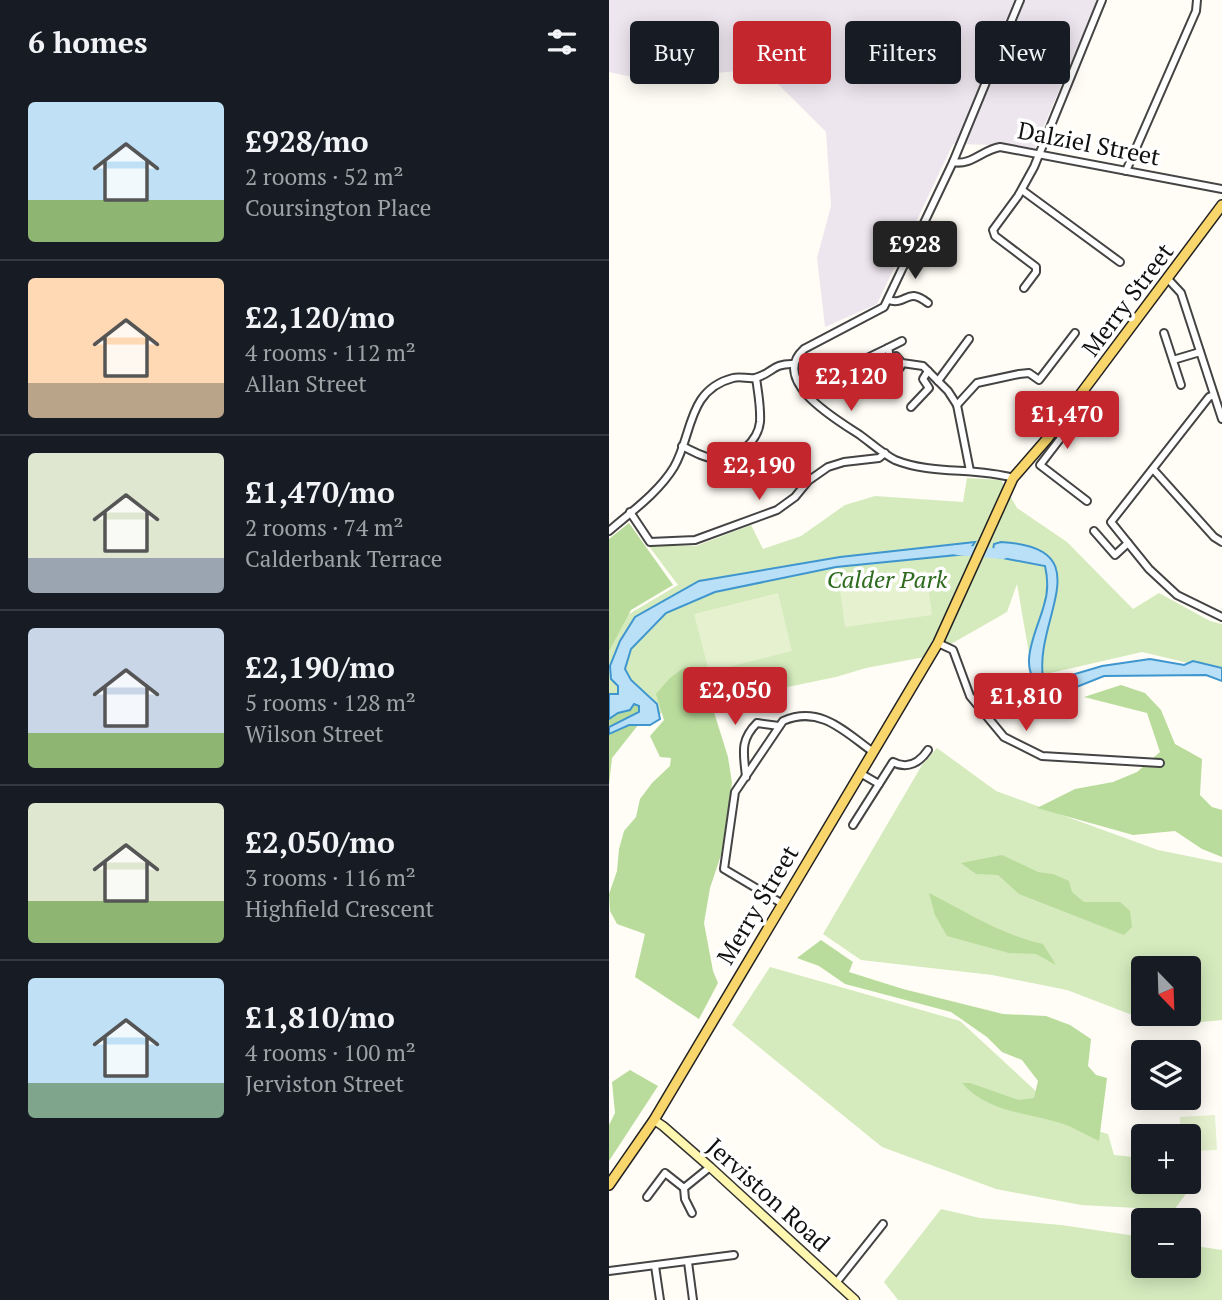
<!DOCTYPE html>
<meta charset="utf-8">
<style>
body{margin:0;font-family:"PT Serif",serif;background:#242831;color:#f1f3f6;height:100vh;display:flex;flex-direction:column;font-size:26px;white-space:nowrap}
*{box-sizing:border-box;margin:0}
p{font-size:23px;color:#9ea1a6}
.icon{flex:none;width:38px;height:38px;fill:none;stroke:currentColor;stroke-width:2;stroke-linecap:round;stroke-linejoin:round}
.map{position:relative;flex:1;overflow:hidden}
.panel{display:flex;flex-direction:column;background:#171b24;width:609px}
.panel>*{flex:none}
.banner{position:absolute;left:21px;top:21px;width:486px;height:63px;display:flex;gap:14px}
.needle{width:46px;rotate:157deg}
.buttons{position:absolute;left:522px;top:956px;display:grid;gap:14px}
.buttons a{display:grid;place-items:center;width:70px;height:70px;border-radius:7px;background:#171b24;box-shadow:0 4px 18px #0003;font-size:35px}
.price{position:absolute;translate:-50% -60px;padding:0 16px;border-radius:7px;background:#c4262e;color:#fff;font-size:23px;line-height:46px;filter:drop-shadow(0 2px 4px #0008)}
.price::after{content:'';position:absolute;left:50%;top:42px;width:21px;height:16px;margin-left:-10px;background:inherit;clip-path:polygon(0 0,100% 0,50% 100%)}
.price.active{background:#222;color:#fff}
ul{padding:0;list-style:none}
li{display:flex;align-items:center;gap:21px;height:175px;padding:0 28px}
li+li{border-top:2px solid #363941}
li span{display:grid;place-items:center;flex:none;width:196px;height:140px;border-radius:7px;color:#555}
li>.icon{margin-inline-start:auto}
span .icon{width:84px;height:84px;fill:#fffc;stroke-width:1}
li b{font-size:30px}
h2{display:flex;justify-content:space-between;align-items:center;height:84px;padding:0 28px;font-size:30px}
.pill{padding:0 24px;border-radius:7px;background:#171b24;box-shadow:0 4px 18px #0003;font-size:24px;line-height:63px}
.pill.active{background:#c4262e;color:#fff}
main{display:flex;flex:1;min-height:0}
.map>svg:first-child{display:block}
.industrial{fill:#eee6ef}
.green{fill:#d5ebbd;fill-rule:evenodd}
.forest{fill:#b9dc9c}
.pitch{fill:#e6f2cf}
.water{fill:#b9e0f7;stroke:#3f96cf;stroke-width:2}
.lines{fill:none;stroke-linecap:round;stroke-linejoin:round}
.river{stroke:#b9e0f7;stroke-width:10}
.street-casing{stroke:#444;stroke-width:10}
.secondary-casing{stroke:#333;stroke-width:11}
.primary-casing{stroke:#222;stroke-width:12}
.street{stroke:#fff;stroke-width:6}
.secondary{stroke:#fff6b0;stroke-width:8}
.primary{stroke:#f9d66b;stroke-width:9}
.labels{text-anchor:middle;stroke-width:7;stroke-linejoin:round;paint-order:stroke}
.street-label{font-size:24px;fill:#111;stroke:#fff}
.park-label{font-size:24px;font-style:italic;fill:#2f6b1f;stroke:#fff}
</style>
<main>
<section class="panel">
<h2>6 homes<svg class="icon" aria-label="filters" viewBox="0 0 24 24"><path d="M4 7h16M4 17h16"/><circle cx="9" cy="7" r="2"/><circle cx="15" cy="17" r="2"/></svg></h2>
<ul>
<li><span style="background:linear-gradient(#bfe0f5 70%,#8fb573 0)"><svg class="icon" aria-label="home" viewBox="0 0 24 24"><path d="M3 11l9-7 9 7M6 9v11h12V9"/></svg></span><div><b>£928/mo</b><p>2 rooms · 52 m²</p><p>Coursington Place</p></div></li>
<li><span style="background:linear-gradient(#ffd9b3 75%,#b9a48a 0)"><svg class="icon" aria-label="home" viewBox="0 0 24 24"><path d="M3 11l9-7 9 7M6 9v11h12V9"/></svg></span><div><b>£2,120/mo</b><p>4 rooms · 112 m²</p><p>Allan Street</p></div></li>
<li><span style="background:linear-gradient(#dfe7d0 75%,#9aa5b1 0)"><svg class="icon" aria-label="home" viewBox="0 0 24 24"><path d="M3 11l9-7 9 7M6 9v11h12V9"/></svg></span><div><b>£1,470/mo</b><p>2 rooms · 74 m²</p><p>Calderbank Terrace</p></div></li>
<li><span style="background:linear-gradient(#c9d6e8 75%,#8fb573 0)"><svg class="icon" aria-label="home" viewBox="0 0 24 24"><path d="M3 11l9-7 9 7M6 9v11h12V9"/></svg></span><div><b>£2,190/mo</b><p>5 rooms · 128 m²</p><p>Wilson Street</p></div></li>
<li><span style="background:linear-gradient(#dfe7d0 70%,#8fb573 0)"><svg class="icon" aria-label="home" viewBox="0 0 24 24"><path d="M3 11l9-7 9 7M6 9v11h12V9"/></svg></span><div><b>£2,050/mo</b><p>3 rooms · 116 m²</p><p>Highfield Crescent</p></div></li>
<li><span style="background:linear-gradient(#bfe0f5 75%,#7fa58c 0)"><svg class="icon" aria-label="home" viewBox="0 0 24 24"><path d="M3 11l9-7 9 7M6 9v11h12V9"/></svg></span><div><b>£1,810/mo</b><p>4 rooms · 100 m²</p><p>Jerviston Street</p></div></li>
</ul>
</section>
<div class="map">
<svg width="613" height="1300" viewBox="0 0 613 1300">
<rect width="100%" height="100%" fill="#fffdf5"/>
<polygon class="industrial" points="0,0 488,0 425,150 387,145 344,144 268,304 216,327 208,258 222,206 217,132 154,69 33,79 0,72"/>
<g class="green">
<polygon points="358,478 392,480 408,508 458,542 524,609 550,593 601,621 613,624 613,671 533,652 424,677 408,584 398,612 321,656 257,668 227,677 53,713 0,740 0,646 10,620 69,585 39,545 87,546 142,525 154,549 192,536 236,505 266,496 354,502"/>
<path d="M328 748 387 791 549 850 613 863V1020L552 1026 458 990 383 975 252 960 214 934 313 765ZM534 968H579V1013H534Z"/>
<polygon points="161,967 351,1021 457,1119 471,1126 499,1134 505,1155 534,1158 534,1181 577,1181 582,1187 565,1210 472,1205 387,1189 273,1147 123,1025"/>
<polygon points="332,1209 371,1218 452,1225 534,1237 534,1265 579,1265 579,1245 613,1250 613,1300 289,1300 275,1282"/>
</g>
<g class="forest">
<polygon points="20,523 64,585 22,610 0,651 0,539"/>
<polygon points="76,667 89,672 103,688 104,709 119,757 123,783 112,855 101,888 95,923 104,971 109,983 90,1019 26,977 36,934 8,924 1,911 0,894 8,871 10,849 15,831 27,817 31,799 43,783 61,766 62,758 51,757 41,736 55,720 47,694 61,678"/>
<polygon points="512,685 536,693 552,710 566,744 593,759 591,795 603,807 613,810 613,857 593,849 566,831 524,835 428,808 466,789 504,782 528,772 551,752 538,713 475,697"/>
<polygon points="22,692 37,715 3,758 0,785 0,693"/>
<polygon points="393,855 429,872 444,874 460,881 463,892 475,902 511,902 521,911 523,927 515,935 410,894 389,875 367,874 352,863"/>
<path d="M320 893C358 912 392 935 434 944L447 965 427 954 400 953 338 936 326 915Z"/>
<path d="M212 940 244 962 240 972 294 989 394 1014 437 1016 461 1025 482 1039 479 1066 487 1075 498 1078 490 1141C480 1136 470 1131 460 1126 423 1112 381 1115 353 1083H361L410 1100 425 1098 429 1081 413 1060 393 1052 378 1037 342 1012 236 984 210 966 188 958Z"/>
<polygon points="21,1070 49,1086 0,1161 0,1125 6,1113 3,1082"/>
</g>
<g class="pitch">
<polygon points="317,571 323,615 236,627 230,583"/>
<polygon points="169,593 183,651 100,672 85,614"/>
<polygon points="606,1115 608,1150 579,1151 579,1136 571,1136 571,1117"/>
</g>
<g class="water">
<polygon points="366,542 358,554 227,567 106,592 57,613 22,649 16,669 22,680 48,704 51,719 41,725 20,725 0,734 0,727 30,712 30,706 25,704 21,710 9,713 0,719 0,694 9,694 9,686 2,679 1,666 11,641 26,617 90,581 231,557"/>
<path d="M392 542C494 547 425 619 434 677L446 680 493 666 541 659 575 665 584 661 613 668V681L597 675 495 676 450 694C446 692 439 691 434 688 405 670 429 629 435 605 439 593 439 579 436 566L383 556 385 544Z"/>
</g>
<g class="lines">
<polyline class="river" points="348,550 394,554"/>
<g class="street-casing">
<g id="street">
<path d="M344 162C362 166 373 150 391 147L613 189"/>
<polyline points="517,171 587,11 588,0"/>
<polyline points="413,190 511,262"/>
<polyline points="559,279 572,293 613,419"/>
<polyline points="415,288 427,272 427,267 386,236 384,230 409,196 425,167 493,0"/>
<path d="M279 300C299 306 297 286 319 303"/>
<polyline points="555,333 572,385"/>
<polyline points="280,352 279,348 293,341"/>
<polyline points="564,360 591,352"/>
<polyline points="248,363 279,348"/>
<polyline points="293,363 287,356 283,357 279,362 280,367 285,370 291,368 293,363 314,366 339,391 348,405 361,471"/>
<polyline points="329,381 360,339"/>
<polyline points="605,395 600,397 502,522 540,569 568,595 613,617"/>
<polyline points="348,405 368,383 410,374 420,373 430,380 466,333"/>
<polyline points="302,407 320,388 314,379 319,371"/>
<polyline points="463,407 468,417 431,465 478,501"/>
<path d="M73 446C84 451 96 459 109 459 128 460 149 441 151 422 152 407 149 392 147 378"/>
<polyline points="544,469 605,537 613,542"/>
<path d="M404 478C366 467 323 475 286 460 274 454 262 443 251 435 228 420 160 381 195 349L275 307 344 162 411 0"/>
<polyline points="21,512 41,542 86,540 168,510 186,497 199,481 219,467 235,462 270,458 276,453"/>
<path d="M0 531C22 512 50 492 65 467 84 434 78 390 124 378 131 376 139 379 146 378 163 374 163 363 185 364"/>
<polyline points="485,531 506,555 519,543"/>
<polyline points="329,643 344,650 361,696 395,737 433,756 551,763"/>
<polyline points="251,773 270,784"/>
<path d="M137 777C135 754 130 741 148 723L170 726"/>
<path d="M244 825 284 762C299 770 311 762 319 750"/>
<path d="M172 903 115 869 126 792 174 721C211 705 235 731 264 752"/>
<polyline points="75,1188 76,1199 83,1213"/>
<polyline points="38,1197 56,1173 75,1188 101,1167"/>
<polyline points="79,1262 84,1300"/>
<polyline points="46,1266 51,1300"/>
<polyline points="0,1271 125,1255"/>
<polyline points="227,1283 274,1224"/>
</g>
</g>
<g class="secondary-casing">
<polyline id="secondary" points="45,1120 54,1126 101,1167 246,1300"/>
</g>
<g class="primary-casing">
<polyline id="primary" points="0,1185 45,1120 329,643 404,478 438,439 613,205"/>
</g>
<use href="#street" class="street"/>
<use href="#secondary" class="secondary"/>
<use href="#primary" class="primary"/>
</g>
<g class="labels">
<g class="street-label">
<text transform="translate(480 144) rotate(11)" y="8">Dalziel Street</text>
<text transform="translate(519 300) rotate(-53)" y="8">Merry Street</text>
<text transform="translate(149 905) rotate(-59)" y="8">Merry Street</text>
<text transform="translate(159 1195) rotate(42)" y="8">Jerviston Road</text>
</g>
<g class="park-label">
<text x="278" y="588">Calder Park</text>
</g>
</g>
</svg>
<div class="buttons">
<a><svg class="needle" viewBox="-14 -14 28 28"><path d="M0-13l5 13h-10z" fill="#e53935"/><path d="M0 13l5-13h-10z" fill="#9ea1a6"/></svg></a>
<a><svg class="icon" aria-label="layers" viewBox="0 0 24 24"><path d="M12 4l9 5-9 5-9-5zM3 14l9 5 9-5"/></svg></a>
<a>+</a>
<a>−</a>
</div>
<b class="price active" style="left:306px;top:281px">£928</b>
<b class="price" style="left:242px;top:413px">£2,120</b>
<b class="price" style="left:458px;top:451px">£1,470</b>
<b class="price" style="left:150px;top:502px">£2,190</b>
<b class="price" style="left:126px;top:727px">£2,050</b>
<b class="price" style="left:417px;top:733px">£1,810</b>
<div class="banner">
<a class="pill">Buy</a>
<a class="pill active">Rent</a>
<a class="pill">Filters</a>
<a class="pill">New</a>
</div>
</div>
</main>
